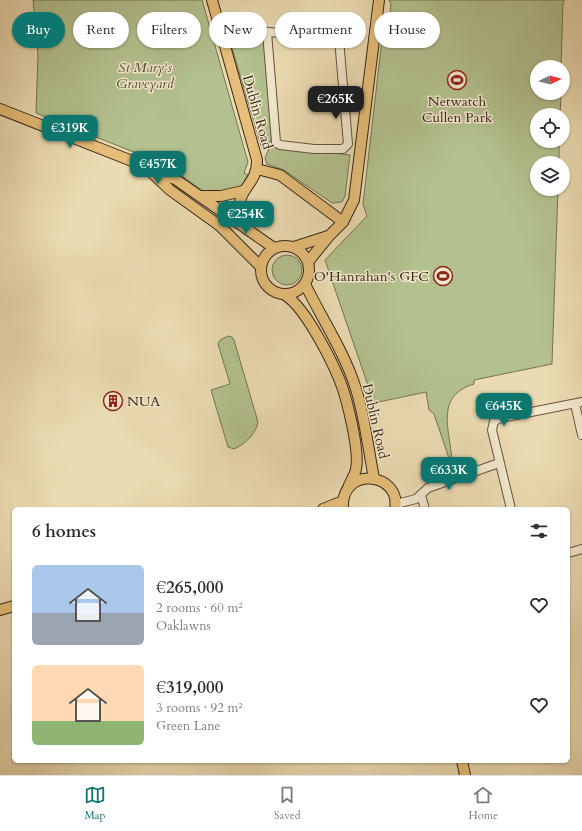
<!DOCTYPE html>
<meta charset="utf-8">
<style>
body{margin:0;font-family:Cardo,serif;background:#f7f7f7;color:#2b2b33;height:100vh;display:flex;flex-direction:column;font-size:15px;white-space:nowrap}
*{box-sizing:border-box;margin:0}
p{font-size:13px;color:#7c7c81}
.icon{flex:none;width:22px;height:22px;fill:none;stroke:currentColor;stroke-width:2;stroke-linecap:round;stroke-linejoin:round}
.map{position:relative;flex:1;overflow:hidden}
.panel{position:absolute;left:12px;top:507px;width:558px;height:256px;display:flex;flex-direction:column;background:#fff;border-radius:6px;box-shadow:0 1px 3px #0004}
.panel>*{flex:none}
.top-card{position:absolute;left:12px;top:12px;width:558px;height:36px;display:flex;gap:8px}
.needle{width:26px;rotate:84deg}
.fabs{position:absolute;left:530px;top:60px;display:grid;gap:8px}
.fabs a{display:grid;place-items:center;width:40px;height:40px;border-radius:50%;background:#fff;box-shadow:0 1px 3px #0004;font-size:20px}
.price{position:absolute;translate:-50% -34px;padding:0 9px;border-radius:8px;background:#0f766e;color:#fff;font-size:13px;line-height:26px;filter:drop-shadow(0 1px 2px #0008)}
.price::after{content:'';position:absolute;left:50%;top:24px;width:12px;height:9px;margin-left:-6px;background:inherit;clip-path:polygon(0 0,100% 0,50% 100%)}
.price.selected{background:#222;color:#fff}
ul{padding:0;list-style:none}
li{display:flex;align-items:center;gap:12px;height:100px;padding:0 20px}
li span{display:grid;place-items:center;flex:none;width:112px;height:80px;border-radius:6px;color:#555}
li>.icon{margin-inline-start:auto}
span .icon{width:48px;height:48px;fill:#fffc;stroke-width:1}
li b{font-size:17px}
h2{display:flex;justify-content:space-between;align-items:center;height:48px;padding:0 20px;font-size:17px}
.pill{padding:0 14px;border-radius:18px;background:#fff;box-shadow:0 1px 3px #0004;font-size:14px;line-height:36px}
.pill.selected{background:#0f766e;color:#fff}
.dock{display:flex;justify-content:space-around;align-items:center;height:56px;border-top:1px solid #e1e1e2;background:#fff;font-size:11px;color:#7c7c81}
.dock a{display:grid;justify-items:center;gap:2px}
.dock .selected{color:#0f766e}
.map>svg:first-child{display:block}
.green{fill:#b3c18f;stroke:#757453}
.lines{fill:none;stroke-linecap:round;stroke-linejoin:round}
.minor-casing{stroke:#64533e;stroke-width:10}
.major-casing{stroke:#372617;stroke-width:12}
.minor{stroke:#f2e8cd;stroke-width:8}
.major{stroke:#e6be79;stroke-width:10}
.labels{text-anchor:middle;stroke-width:3;stroke-linejoin:round;paint-order:stroke}
.park-label{font-size:14px;font-style:italic;fill:#564d35;stroke:#f2e8cd}
.poi-label{font-size:14px;fill:#372617;stroke:#f2e8cd}
.street-label{font-size:14px;fill:#372617;stroke:#f2e8cd}
</style>
<div class="map">
<svg width="582" height="775" viewBox="0 0 582 775">
<rect width="100%" height="100%" fill="#ebdbb2"/>
<filter id="stains"><feTurbulence type="fractalNoise" baseFrequency=".005" numOctaves="4"/><feColorMatrix values="0 0 0 0 .2 0 0 0 0 .09 0 0 0 0 .02 0 0 0 .5 -.17"/></filter>
<radialGradient id="worn" r=".72"><stop offset=".6" stop-color="#630" stop-opacity="0"/><stop offset="1" stop-color="#630" stop-opacity=".3"/></radialGradient>
<g class="green">
<polygon points="33,0 202,0 248,162 244,173 248,175 242,185 236,191 208,192 201,190 185,178 151,159 36,113 38,55"/>
<path d="M389 0H565L563 2 561 67H537V93H561L560 115H537V141H559V163H537V189H558L552 364 474 380V384C431 397 453 436 452 467L434 414 429 410 426 392 374 403 325 260 367 216 363 204 382 39 388 31 391 4Z"/>
<polygon points="232,32 263,37 265,40 273,137 265,149 262,149 229,38 229,35"/>
<polygon points="270,146 350,155 345,196 342,202 332,203 284,170 267,164 265,158"/>
<circle cx="287" cy="270" r="15"/>
<path d="M228 336 232 337 234 340 258 422C256 434 245 444 234 449L228 447 211 390 230 384 218 344 220 340Z"/>
</g>
<g class="lines">
<g class="minor-casing">
<g id="minor">
<polyline points="219,27 339,39 348,144 343,149 314,149 280,145 276,142 267,32"/>
<polyline points="575,404 582,435"/>
<polyline points="421,495 425,509"/>
<polyline points="396,504 416,499 428,488 499,463"/>
<polyline points="511,509 492,430 494,421 501,418 582,402"/>
<polyline points="568,553 582,549"/>
</g>
</g>
<g class="major-casing">
<g id="major">
<path d="M212 0 257 160C258 190 227 189 246 226"/>
<polyline points="0,109 132,161 148,170 175,179 274,248"/>
<polyline points="257,169 280,175 343,222"/>
<polyline points="152,173 170,190 220,226 261,267"/>
<polyline points="201,196 221,196 243,191"/>
<circle cx="285" cy="270" r="24"/>
<polyline points="294,247 328,236"/>
<polyline points="308,262 329,236 343,222 354,200 379,0"/>
<path d="M305 284C322 319 344 351 356 389 365 418 368 448 374 478"/>
<path d="M285 295C305 307 331 359 340 381 347 399 360 451 356 469 355 475 350 482 348 488"/>
<polyline points="323,509 343,501"/>
<path d="M343 509C340 465 402 472 395 509"/>
<polyline points="0,610 14,606"/>
<polyline points="462,761 465,775"/>
</g>
</g>
<use href="#minor" class="minor"/>
<use href="#major" class="major"/>
</g>
<defs>
<g id="stadium-ring" transform="scale(1)"><circle r="9.5" fill="#f2e8cd" stroke="#8f2418" stroke-width="1.5"/><path d="M0-5a6.5 5 0 1 0 0 10a6.5 5 0 1 0 0-10ZM-3.5-1.8h7v3.6h-7Z" fill="#8f2418"/></g>
<g id="building-ring" transform="scale(1)"><circle r="9.5" fill="#f2e8cd" stroke="#8f2418" stroke-width="1.5"/><path d="M-4-6H4V6H1V3H-1V6H-4ZM-2.5-4.3h1.7v1.8h-1.7ZM.8-4.3h1.7v1.8H.8ZM-2.5-1h1.7V.8h-1.7ZM.8-1h1.7V.8H.8Z" fill="#8f2418"/></g>
</defs>
<g fill-rule="evenodd">
<use href="#stadium-ring" x="457" y="80"/>
<use href="#stadium-ring" x="443" y="276"/>
<use href="#building-ring" x="113" y="401"/>
</g>
<g class="labels">
<g class="park-label">
<text x="145" y="72">St Mary's<tspan x="145" dy="16">Graveyard</tspan></text>
</g>
<g class="poi-label">
<text x="457" y="106">Netwatch<tspan x="457" dy="16">Cullen Park</tspan></text>
<text x="429" y="281" text-anchor="end">O'Hanrahan's GFC</text>
<text x="127" y="406" text-anchor="start">NUA</text>
</g>
<g class="street-label">
<text transform="translate(258 112) rotate(74)" y="5">Dublin Road</text>
<text transform="translate(376 421) rotate(77)" y="5">Dublin Road</text>
</g>
</g>
<rect width="100%" height="100%" filter="url(#stains)"/>
<rect width="100%" height="100%" fill="url(#worn)"/>
</svg>
<div class="fabs">
<a><svg class="needle" viewBox="-14 -14 28 28"><path d="M0-13l5 13h-10z" fill="#e53935"/><path d="M0 13l5-13h-10z" fill="#7c7c81"/></svg></a>
<a><svg class="icon" aria-label="locate" viewBox="0 0 24 24"><circle cx="12" cy="12" r="6"/><path d="M12 2v4M12 18v4M2 12h4M18 12h4"/></svg></a>
<a><svg class="icon" aria-label="layers" viewBox="0 0 24 24"><path d="M12 4l9 5-9 5-9-5zM3 14l9 5 9-5"/></svg></a>
</div>
<b class="price selected" style="left:336px;top:120px">€265K</b>
<b class="price" style="left:70px;top:149px">€319K</b>
<b class="price" style="left:158px;top:185px">€457K</b>
<b class="price" style="left:246px;top:235px">€254K</b>
<b class="price" style="left:504px;top:427px">€645K</b>
<b class="price" style="left:449px;top:491px">€633K</b>
<div class="top-card">
<a class="pill selected">Buy</a>
<a class="pill">Rent</a>
<a class="pill">Filters</a>
<a class="pill">New</a>
<a class="pill">Apartment</a>
<a class="pill">House</a>
</div>
<section class="panel">
<h2>6 homes<svg class="icon" aria-label="filters" viewBox="0 0 24 24"><path d="M4 7h16M4 17h16"/><circle cx="9" cy="7" r="2"/><circle cx="15" cy="17" r="2"/></svg></h2>
<ul>
<li><span style="background:linear-gradient(#a9c7e8 60%,#9aa5b1 0)"><svg class="icon" aria-label="home" viewBox="0 0 24 24"><path d="M3 11l9-7 9 7M6 9v11h12V9"/></svg></span><div><b>€265,000</b><p>2 rooms · 60 m²</p><p>Oaklawns</p></div><svg class="icon" aria-label="heart" viewBox="0 0 24 24"><path d="M12 20l-8-8c-3-5 5-10 8-4 3-6 11-1 8 4z"/></svg></li>
<li><span style="background:linear-gradient(#ffd9b3 70%,#8fb573 0)"><svg class="icon" aria-label="home" viewBox="0 0 24 24"><path d="M3 11l9-7 9 7M6 9v11h12V9"/></svg></span><div><b>€319,000</b><p>3 rooms · 92 m²</p><p>Green Lane</p></div><svg class="icon" aria-label="heart" viewBox="0 0 24 24"><path d="M12 20l-8-8c-3-5 5-10 8-4 3-6 11-1 8 4z"/></svg></li>
</ul>
</section>
</div>
<nav class="dock">
<a class="selected"><svg class="icon" aria-label="map" viewBox="0 0 24 24"><path d="M3 6l6-2 6 2 6-2v14l-6 2-6-2-6 2zM9 4v14M15 6v14"/></svg>Map</a>
<a><svg class="icon" aria-label="saved" viewBox="0 0 24 24"><path d="M7 4h10v16l-5-4-5 4z"/></svg>Saved</a>
<a><svg class="icon" aria-label="home" viewBox="0 0 24 24"><path d="M3 11l9-7 9 7M6 9v11h12V9"/></svg>Home</a>
</nav>
